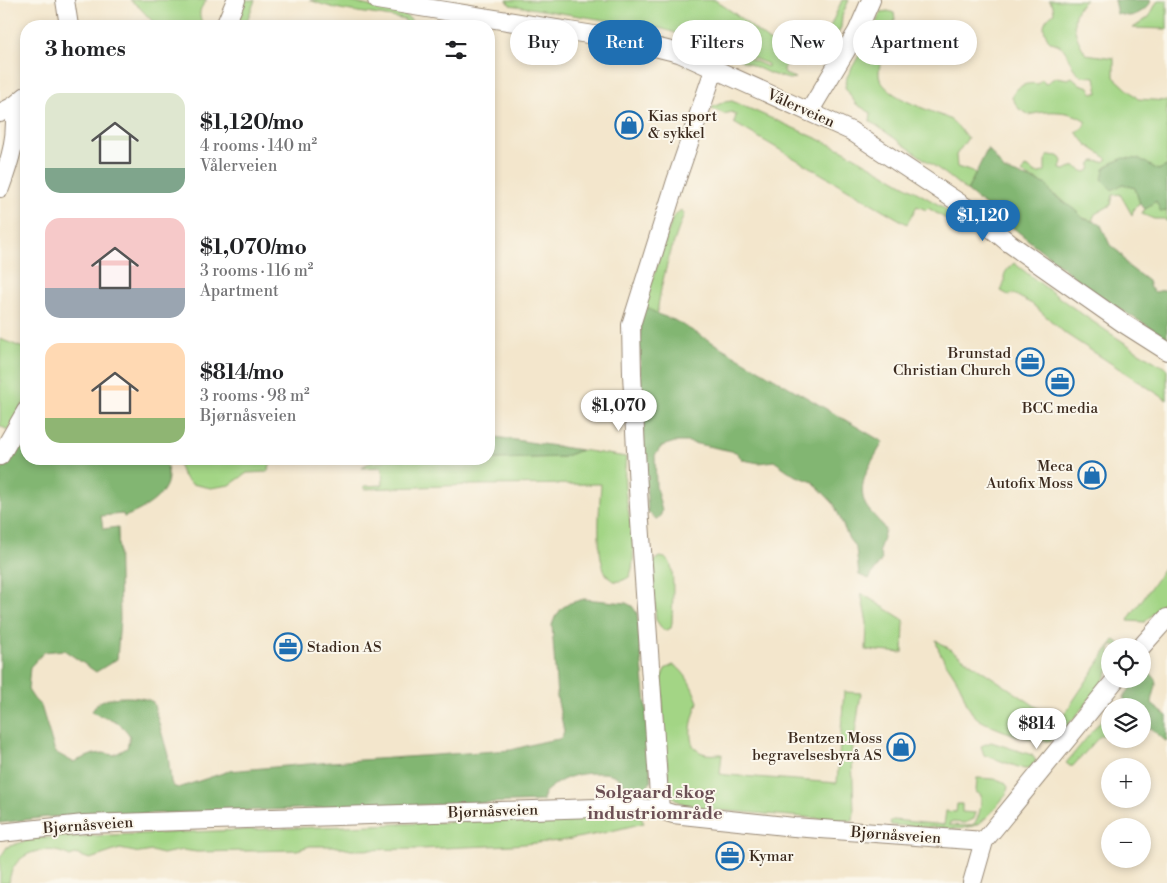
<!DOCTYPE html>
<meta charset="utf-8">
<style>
body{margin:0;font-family:"Libre Bodoni",serif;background:#f2f2f2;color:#202124;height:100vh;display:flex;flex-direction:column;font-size:19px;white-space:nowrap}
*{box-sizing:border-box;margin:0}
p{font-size:16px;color:#757577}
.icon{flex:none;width:28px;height:28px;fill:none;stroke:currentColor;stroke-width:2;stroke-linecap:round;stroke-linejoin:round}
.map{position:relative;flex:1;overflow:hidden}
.sheet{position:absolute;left:20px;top:20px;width:475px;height:445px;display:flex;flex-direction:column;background:#fff;border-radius:20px;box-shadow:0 2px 8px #0003}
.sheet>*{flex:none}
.guide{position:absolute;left:510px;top:20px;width:475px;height:45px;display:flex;gap:10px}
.tools{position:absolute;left:1101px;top:638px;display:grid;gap:10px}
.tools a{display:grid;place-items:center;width:50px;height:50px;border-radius:50%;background:#fff;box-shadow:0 2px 8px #0003;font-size:25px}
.price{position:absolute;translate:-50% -42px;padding:0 11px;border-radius:18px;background:#fff;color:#222;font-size:16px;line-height:32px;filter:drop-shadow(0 1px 2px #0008)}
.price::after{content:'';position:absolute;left:50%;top:30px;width:15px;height:11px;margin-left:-8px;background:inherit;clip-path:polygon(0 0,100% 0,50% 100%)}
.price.selected{background:#1f6fb2;color:#fff}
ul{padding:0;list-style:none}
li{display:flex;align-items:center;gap:15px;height:125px;padding:0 25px}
li span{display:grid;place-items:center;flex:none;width:140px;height:100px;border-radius:15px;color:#555}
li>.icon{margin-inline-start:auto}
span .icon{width:60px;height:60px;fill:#fffc;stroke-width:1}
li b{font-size:21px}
h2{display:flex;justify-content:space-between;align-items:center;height:60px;padding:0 25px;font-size:21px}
.pill{padding:0 18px;border-radius:22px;background:#fff;box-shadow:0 2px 8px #0003;font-size:18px;line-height:45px}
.pill.selected{background:#1f6fb2;color:#fff}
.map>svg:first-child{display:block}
.green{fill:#a3d585;stroke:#6f8052;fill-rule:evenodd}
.forest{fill:#82b672;stroke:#5e7048}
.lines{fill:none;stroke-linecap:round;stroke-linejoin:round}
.minor-casing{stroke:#978875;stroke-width:20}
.minor{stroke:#fff;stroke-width:18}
.labels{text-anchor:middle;stroke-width:4;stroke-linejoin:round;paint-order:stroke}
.street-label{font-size:15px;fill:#3b2a1e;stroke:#fbf7ec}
.poi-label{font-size:15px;fill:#3b2a1e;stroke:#fbf7ec;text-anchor:start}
.quarter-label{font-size:18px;font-weight:bold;fill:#6c5055;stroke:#fbf7ec}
</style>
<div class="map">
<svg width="1167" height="883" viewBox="0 0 1167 883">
<rect width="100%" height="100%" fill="#fbf7ec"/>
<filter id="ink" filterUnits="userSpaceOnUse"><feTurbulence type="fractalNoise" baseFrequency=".02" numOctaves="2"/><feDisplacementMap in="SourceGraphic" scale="10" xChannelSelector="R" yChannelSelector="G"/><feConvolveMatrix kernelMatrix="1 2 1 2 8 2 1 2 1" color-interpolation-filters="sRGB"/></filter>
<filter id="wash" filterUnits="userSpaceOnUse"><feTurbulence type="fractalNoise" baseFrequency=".0096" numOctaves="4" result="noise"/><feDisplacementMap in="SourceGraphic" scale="20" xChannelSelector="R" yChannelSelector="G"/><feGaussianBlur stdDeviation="1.12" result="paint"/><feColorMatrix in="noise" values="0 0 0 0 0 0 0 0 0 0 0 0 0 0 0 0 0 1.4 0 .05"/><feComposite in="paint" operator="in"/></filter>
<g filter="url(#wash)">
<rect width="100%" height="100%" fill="#f3e6cc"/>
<g class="green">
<path d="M130 0H207C198 10 198 15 204 26H157L139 7Z"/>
<polygon points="245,0 255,0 245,26 236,26"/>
<path d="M310 0H343L403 14 409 18 417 26H407L405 20C374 12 340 13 310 0Z"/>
<path d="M507 0H715L734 13 769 41 806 54 815 33 826 36 842 0H849L842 16 841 27 834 42 832 39 826 45 818 44 816 54H822L812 64 807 66 796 58H790L789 64 785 66 784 69 785 74 795 78 789 79 771 74 697 40 663 29 510 5ZM706 36 730 47 740 53 768 64V67L705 39Z"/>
<path d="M1049 0H1086C1066 15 1075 37 1086 54L1114 58V77L1138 99 1167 101V166L1158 170C1135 157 1127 153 1104 169L1123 184 1135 188 1140 204 1134 208 1132 215 1120 194 1113 195 1111 205 1095 214 1092 221 1081 217 1061 199 1051 193 1047 185 1028 177 1022 172 1025 167C1034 169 1033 177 1045 171V161L1048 155 1059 156 1062 161 1060 169 1065 170C1077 163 1075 169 1085 172L1090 170 1091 163 1094 161 1104 162 1108 159 1087 145 1076 132 1085 127V121C1073 110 1044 110 1030 115L1019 109 1012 98C1015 86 1026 82 1038 84L1042 79 1045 84 1056 77 1068 79 1072 77 1080 84 1089 87 1092 93H1098L1095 77C1089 76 1083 78 1079 74 1066 64 1071 45 1050 42 1043 31 1040 22 1054 13L1053 6Z"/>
<polygon points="1158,0 1167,0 1167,29 1133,28 1149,17"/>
<path d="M888 11 894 13 895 19C891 33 880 58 879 71 876 96 932 110 949 119 956 123 962 132 968 138L956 155 957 167 976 173 967 191 947 175 870 121 871 113 856 104 845 87 847 77 874 28 881 12Z"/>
<polygon points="732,101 841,149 941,206 955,217 951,222 928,208 926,210 917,206 907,224 734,123 736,115 732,112 724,114 711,108 724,102"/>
<polygon points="1156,201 1161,211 1167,211 1167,222 1164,219 1154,219 1142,214 1145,209"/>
<path d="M681 210 684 214C672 246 661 279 657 314L644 305 673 217Z"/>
<path d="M1014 263C1063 302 1113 337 1167 369V400L1066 334 1032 304 1012 293 1010 296 1001 291C1009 276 997 278 1014 263Z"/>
<polygon points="0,339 26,349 26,399 8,430 0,426"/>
<path d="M581 450 626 457C625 467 624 478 625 488 627 511 640 557 629 577 589 603 600 503 601 484L471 485 364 489V486L383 485 382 467 362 468C369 459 380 465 387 459H468L472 462 497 459 563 457Z"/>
<polygon points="177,459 271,459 271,463 267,472 247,473 230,485 211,488 192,484 185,478 181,472"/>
<path d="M660 557C665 558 667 558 670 563 675 573 672 610 672 623L671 628 667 630H663L656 620 653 581V562Z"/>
<polygon points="1167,565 1167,598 1145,622 1128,621 1129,618"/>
<polygon points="861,593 904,620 903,653 866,650 867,623"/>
<path d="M936 640 1059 722 1114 640 1118 642 1120 646H1110C1110 653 1112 663 1110 669 1105 681 1062 736 1052 740 1039 745 987 727 976 717 966 709 964 691 957 680 950 667 938 655 936 640Z"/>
<path d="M673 665C686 670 693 690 698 702 693 717 681 749 706 754 711 755 717 754 722 754L720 774 727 775 837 783 844 692 861 693 852 754 854 813 853 821 704 809C690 806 678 805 669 792L661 679 665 669Z"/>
<polygon points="1104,717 1110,717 1110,731 1099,737 1073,766 1070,766 1066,763"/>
<polygon points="991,742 1032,755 1036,761 1029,769 1024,769 984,755 981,746"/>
<path d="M977 778C988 779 1003 777 1008 787L1006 795 989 815 980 823 973 826 960 829 891 825 890 822 893 820 944 825 946 811 956 812 957 804H962V812L976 813 974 819 965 823 950 822 949 825 968 826 974 824C980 816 981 806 981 795L976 792Z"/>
<path d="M607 816H640L644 823 603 833 560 841 511 845 420 849 351 850 333 846H310L297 850 197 852 183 850 162 854 152 851 140 853 120 849 90 859 75 854 70 856C45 843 11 852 9 883H0V858L7 847 35 838Z"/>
</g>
<g class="forest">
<path d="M1114 0H1151C1150 8 1136 16 1129 16 1125 16 1121 14 1117 14Z"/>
<polygon points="988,148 1004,170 1047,185 1051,193 1075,210 1084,219 1100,223 1110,245 1120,253 1128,266 1148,281 1150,288 1155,292 1164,290 1167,291 1167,338 1120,309 1086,286 967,191"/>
<polygon points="1124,158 1140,159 1158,170 1167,166 1167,211 1161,212 1156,201 1145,209 1140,204 1135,188 1123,184 1112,190 1102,180 1104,169 1114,162"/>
<path d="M644 305 657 314 674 320 883 442C874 459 857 480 864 501 867 512 880 519 885 530L879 551 882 559 869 579 859 575 856 548 849 539 834 504 813 482 794 475 774 461 759 463 743 460 736 452 688 442H675L662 446 655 455 656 487 662 511 660 517 656 519 648 512C645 471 643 430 641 389 640 361 638 333 644 305Z"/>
<path d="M26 427V459H165C166 464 168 470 168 475 169 496 141 511 124 517L123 514 101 516 103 529 118 527 120 619 117 659 96 672 64 650 44 652 30 667 28 690 34 699 41 706 55 752 73 762 94 754 103 753 114 755 127 748 130 736C125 728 117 720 107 718 101 716 98 716 92 711 93 710 96 705 97 704 106 695 142 695 153 702L168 755 171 782 173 786 178 788 229 771 331 762 511 750 541 742 559 739 562 737 564 731 557 697 552 625 555 617 562 608 570 603 584 599 626 603 632 606 637 613 646 705 651 781 646 790 641 795C627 793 626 783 617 777 611 773 604 773 598 773 575 773 561 778 544 793L543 801 48 817 0 823V473Z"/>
<polygon points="489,436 581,450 563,457 497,459 472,462 468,459 489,459"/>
<path d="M1147 670C1162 682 1154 687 1152 703L1154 706 1167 716V742L1143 722 1142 706H1126L1124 697 1137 679H1142L1143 673Z"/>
</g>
</g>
<g filter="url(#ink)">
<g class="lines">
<g class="minor-casing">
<g id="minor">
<polyline points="65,0 69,26"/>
<polyline points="377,0 631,41 679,53 851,131 967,208 1009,243 1123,323 1167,351"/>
<polyline points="225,26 236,0"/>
<polyline points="809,112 857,32 871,0"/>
<polyline points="0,113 14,106 26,96"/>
<path d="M0 188C10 161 18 136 14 106"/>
<polyline points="0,456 26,411"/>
<polyline points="1142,646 1167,618"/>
<polyline points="660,810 639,507 632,374 631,325 676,181 714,70"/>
<polyline points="0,833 84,824 627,807 660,810 673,814 794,827 984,841"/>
<polyline points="972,883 984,841 1116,679"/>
</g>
</g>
<use href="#minor" class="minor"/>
</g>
</g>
<defs>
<g id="shop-ring" transform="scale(1.4375)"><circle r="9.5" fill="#fbf7ec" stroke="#1f6fb2" stroke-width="1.5"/><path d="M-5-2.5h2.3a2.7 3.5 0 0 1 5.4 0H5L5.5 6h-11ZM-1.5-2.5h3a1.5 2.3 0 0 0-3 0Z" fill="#1f6fb2"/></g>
<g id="office-ring" transform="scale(1.4375)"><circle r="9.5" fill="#fbf7ec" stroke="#1f6fb2" stroke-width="1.5"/><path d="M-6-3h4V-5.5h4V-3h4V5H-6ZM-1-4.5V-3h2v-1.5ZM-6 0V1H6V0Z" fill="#1f6fb2"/></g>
</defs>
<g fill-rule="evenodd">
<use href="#shop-ring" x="629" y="125"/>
<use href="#office-ring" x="1030" y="362"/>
<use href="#office-ring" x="1060" y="382"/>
<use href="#shop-ring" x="1092" y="475"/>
<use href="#office-ring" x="288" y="647"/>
<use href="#shop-ring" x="901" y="747"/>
<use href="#office-ring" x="730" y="856"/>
</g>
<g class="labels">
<g class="street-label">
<text transform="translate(801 108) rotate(24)" y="5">Vålerveien</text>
<text transform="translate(493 811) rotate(-2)" y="5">Bjørnåsveien</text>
<text transform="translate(88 825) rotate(-4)" y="5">Bjørnåsveien</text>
<text transform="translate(896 835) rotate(4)" y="5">Bjørnåsveien</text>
</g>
<g class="poi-label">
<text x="648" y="121">Kias sport<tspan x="648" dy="17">&amp; sykkel</tspan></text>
<text x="1011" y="358" text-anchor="end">Brunstad<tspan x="1011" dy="17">Christian Church</tspan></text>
<text x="1060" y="413" text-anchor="middle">BCC media</text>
<text x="1073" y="471" text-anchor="end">Meca<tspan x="1073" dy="17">Autofix Moss</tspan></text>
<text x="307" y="652">Stadion AS</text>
<text x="882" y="743" text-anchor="end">Bentzen Moss<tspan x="882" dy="17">begravelsesbyrå AS</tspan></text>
<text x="749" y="861">Kymar</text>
</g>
<g class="quarter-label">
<text x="655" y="798">Solgaard skog<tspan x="655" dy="21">industriområde</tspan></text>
</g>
</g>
</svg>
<div class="tools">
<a><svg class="icon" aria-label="locate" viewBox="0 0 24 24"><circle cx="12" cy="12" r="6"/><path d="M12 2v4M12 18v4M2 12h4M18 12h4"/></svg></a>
<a><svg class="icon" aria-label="layers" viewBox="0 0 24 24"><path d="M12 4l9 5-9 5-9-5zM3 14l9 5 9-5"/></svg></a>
<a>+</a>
<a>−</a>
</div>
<b class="price selected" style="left:983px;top:242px">$1,120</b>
<b class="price" style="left:619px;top:432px">$1,070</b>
<b class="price" style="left:1037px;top:750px">$814</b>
<div class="guide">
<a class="pill">Buy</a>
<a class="pill selected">Rent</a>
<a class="pill">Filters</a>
<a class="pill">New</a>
<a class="pill">Apartment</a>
</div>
<section class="sheet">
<h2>3 homes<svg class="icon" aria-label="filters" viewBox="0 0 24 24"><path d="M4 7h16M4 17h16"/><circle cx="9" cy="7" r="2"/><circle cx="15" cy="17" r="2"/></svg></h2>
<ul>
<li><span style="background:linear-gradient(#dfe7d0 75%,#7fa58c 0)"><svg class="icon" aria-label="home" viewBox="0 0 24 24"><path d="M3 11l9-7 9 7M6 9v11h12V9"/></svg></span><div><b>$1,120/mo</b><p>4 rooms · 140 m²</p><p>Vålerveien</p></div></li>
<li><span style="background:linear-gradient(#f6c9c9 70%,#9aa5b1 0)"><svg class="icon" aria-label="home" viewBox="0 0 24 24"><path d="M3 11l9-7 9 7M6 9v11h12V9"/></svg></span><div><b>$1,070/mo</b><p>3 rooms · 116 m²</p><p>Apartment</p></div></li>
<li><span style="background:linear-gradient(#ffd9b3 75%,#8fb573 0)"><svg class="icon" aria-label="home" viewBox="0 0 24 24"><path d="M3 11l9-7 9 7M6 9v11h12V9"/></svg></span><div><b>$814/mo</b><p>3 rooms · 98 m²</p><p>Bjørnåsveien</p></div></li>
</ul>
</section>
</div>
